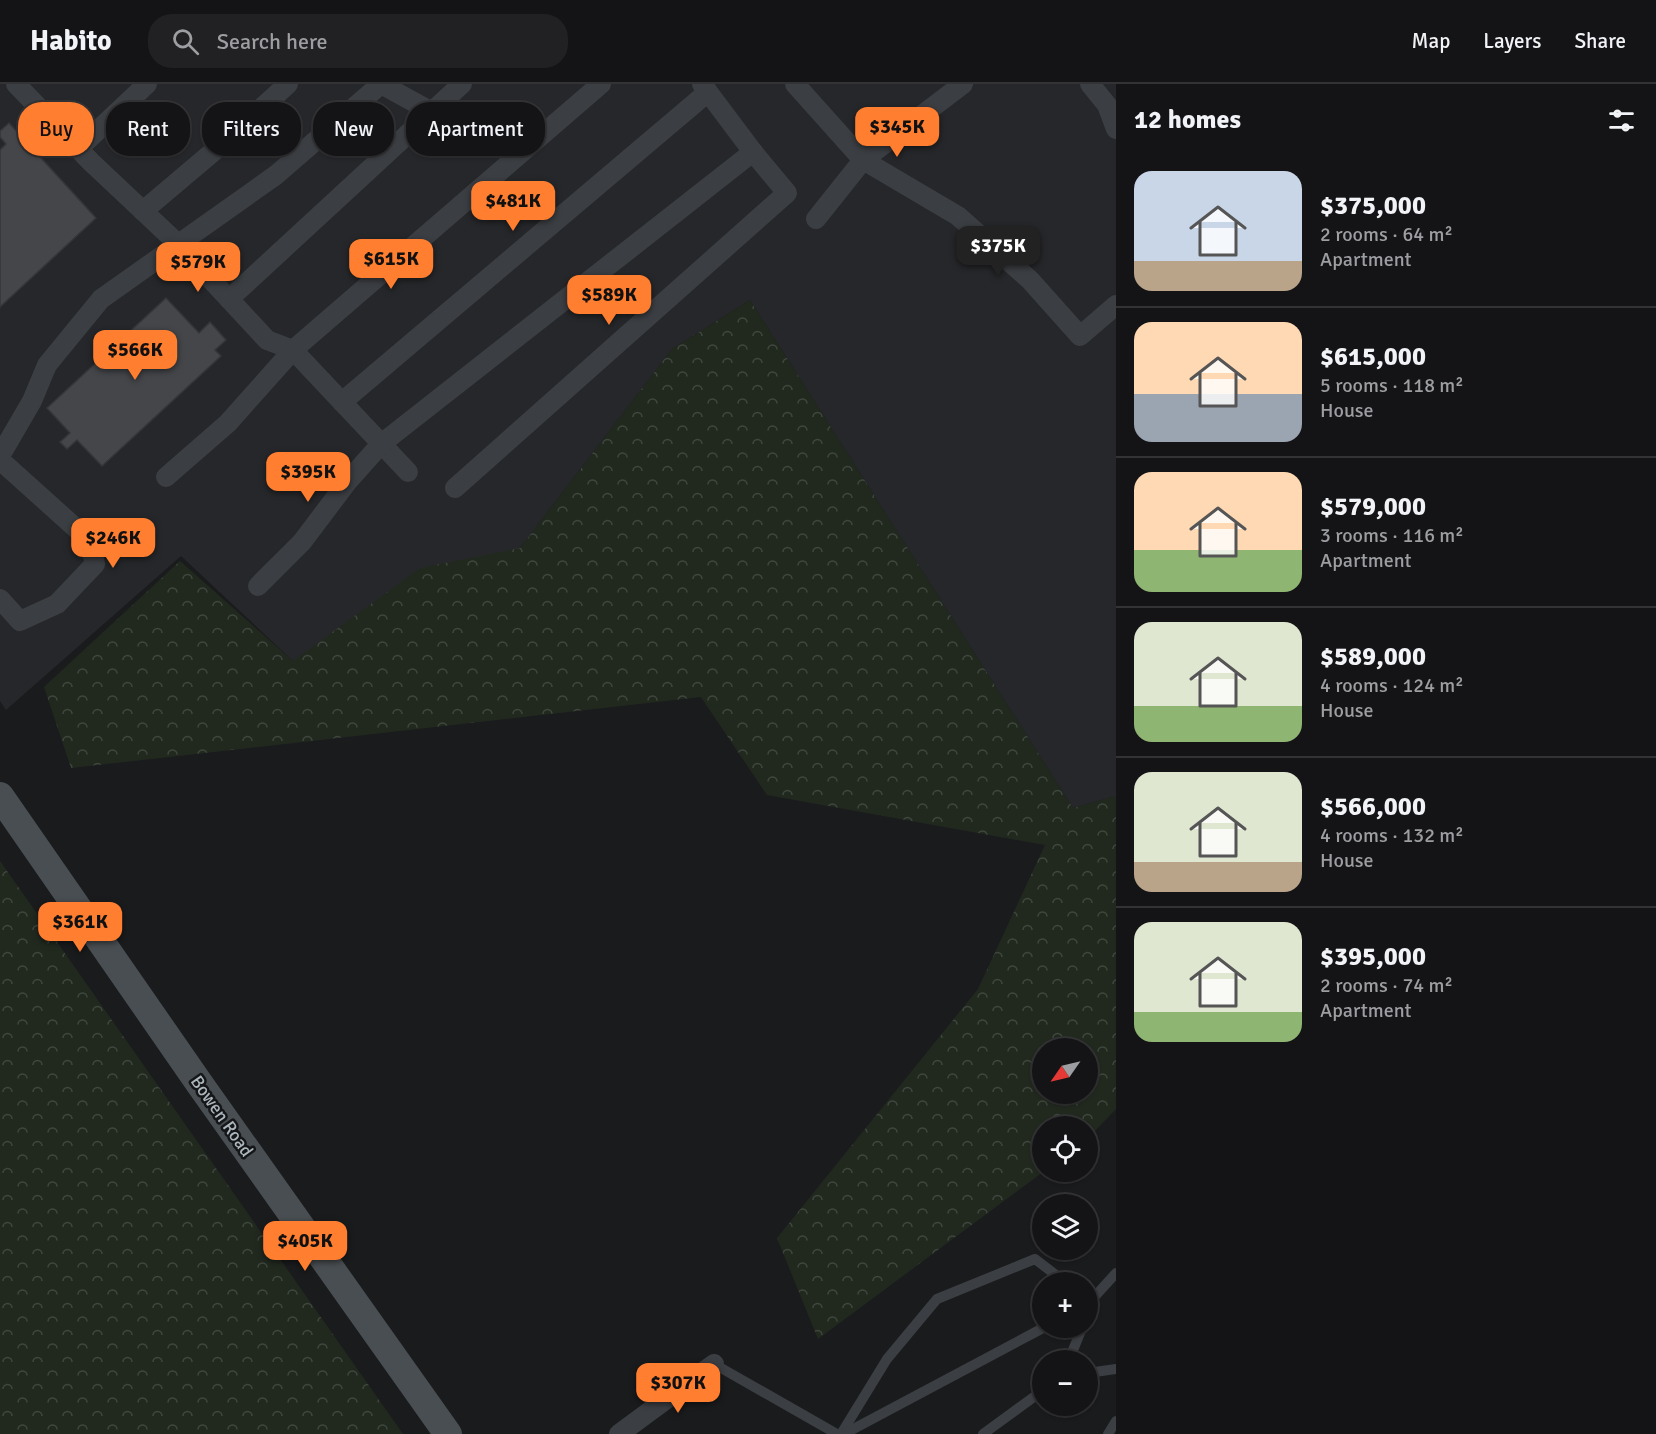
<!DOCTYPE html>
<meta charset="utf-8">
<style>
body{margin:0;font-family:Signika,sans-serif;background:#212123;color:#f1f3f6;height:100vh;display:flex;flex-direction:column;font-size:22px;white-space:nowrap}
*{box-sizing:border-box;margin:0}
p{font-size:20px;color:#9d9ea1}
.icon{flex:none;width:33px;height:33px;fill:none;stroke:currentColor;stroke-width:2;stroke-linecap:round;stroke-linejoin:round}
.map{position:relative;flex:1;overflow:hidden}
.drawer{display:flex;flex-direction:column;background:#141416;width:540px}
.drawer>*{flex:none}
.hud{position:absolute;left:18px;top:18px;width:570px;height:54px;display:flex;gap:12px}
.needle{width:39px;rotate:236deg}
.buttons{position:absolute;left:1032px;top:954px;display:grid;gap:12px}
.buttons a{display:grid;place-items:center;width:66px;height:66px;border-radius:50%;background:#141416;box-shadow:0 2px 4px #0004,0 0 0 2px #333335;font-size:30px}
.price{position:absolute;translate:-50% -51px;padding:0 14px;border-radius:12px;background:#ff7e30;color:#111;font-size:20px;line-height:39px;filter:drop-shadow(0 2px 3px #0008)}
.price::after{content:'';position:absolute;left:50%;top:36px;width:18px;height:14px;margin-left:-9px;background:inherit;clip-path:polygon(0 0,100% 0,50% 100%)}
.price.selected{background:#222;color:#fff}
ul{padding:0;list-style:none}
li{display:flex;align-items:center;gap:18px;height:150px;padding:0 18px}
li+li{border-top:2px solid #333335}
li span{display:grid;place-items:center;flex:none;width:168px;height:120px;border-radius:18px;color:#555}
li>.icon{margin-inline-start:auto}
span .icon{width:72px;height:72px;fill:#fffc;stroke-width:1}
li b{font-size:26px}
h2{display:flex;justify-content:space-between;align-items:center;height:72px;padding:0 18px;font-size:26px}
.pill{padding:0 21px;border-radius:24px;background:#141416;box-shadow:0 2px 4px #0004,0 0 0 2px #333335;font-size:21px;line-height:54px}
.pill.selected{background:#ff7e30;color:#111}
header{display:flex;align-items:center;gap:36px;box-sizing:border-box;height:84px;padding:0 30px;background:#141416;border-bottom:2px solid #333335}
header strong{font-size:28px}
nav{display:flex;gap:33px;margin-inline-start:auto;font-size:21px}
.search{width:420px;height:54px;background:#212123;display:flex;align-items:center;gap:15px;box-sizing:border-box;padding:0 21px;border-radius:24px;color:#9d9ea1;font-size:22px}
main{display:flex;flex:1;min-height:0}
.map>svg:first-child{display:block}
.built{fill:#26272a}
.forest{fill:url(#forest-crowns);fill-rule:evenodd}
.building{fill:#44464a;stroke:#343639;stroke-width:1.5}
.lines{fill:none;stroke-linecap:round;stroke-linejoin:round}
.lane{stroke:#3b3e42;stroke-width:10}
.street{stroke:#3b3e42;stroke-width:20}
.secondary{stroke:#494e52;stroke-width:28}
.labels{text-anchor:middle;stroke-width:5;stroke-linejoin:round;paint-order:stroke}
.street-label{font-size:18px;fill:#acb6bd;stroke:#151618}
</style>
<header>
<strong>Habito</strong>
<div class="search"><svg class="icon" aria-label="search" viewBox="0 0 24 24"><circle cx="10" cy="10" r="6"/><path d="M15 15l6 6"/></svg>Search here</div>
<nav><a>Map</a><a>Layers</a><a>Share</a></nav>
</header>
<main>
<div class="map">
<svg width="1116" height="1350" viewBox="0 0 1116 1350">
<defs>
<pattern id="forest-crowns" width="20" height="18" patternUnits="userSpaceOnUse" patternTransform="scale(1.5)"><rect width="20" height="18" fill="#21291f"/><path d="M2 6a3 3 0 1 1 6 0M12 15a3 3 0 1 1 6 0" fill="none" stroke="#3f463e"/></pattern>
</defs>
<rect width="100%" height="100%" fill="#1a1b1d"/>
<polygon class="built" points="0,0 1116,0 1116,712 1073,724 750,216 672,265 520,464 293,577 181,472 6,626 0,617"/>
<g class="forest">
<path d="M750 216 1073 724 1116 712V1025L1088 1054V1042H1042L1043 1088 818 1255 777 1154 978 905 1045 761 767 711 701 613 71 684 44 603 180 477 293 577 420 484 520 464 672 265ZM1042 964H1088V1010H1042Z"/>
<polygon points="0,777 403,1350 0,1350"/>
</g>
<g class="building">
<polygon points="9,39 96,134 0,223 0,66 6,60 0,53 0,47"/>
<polygon points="166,214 199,249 210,238 226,256 215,266 221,272 102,382 77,356 67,365 60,358 70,349 47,324"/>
</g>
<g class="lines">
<g class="lane">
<polyline points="1088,1220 1116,1189"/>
<polyline points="1069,1276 1082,1244"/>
<polyline points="714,1280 837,1350"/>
<polyline points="1088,1289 1116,1285"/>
<polyline points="841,1350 887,1275 937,1215 1035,1175 1065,1198"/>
<polyline points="844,1350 1043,1244"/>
<polyline points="983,1350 1042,1307"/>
<polyline points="1108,1350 1116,1337"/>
</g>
<g class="street">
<polyline points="16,0 91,78 177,159 267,256 293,266 408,388"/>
<polyline points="381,0 432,28"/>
<polyline points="795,0 863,76 958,132 1030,196 1080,252 1116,221"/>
<polyline points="1090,0 1107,21 1116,45"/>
<polyline points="78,65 147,0"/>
<polyline points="143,127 214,67 288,0"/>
<polyline points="816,135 863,76 963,0"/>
<polyline points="229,215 462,0"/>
<polyline points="342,318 708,8"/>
<polyline points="0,372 32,317 47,281 101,215 276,91 381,0"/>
<polyline points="0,376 89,456 95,480 57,520 20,537 0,515"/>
<polyline points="166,393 228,339 293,266 601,0"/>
<polyline points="455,404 787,109 753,68 702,0"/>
<polyline points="258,502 302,458 348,397 381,360 753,68"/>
<polyline points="619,1350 714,1280"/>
</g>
<polyline class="secondary" points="0,712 199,999 448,1350"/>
</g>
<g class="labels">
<g class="street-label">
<text transform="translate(222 1032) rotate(55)" y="6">Bowen Road</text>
</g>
</g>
</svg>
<div class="buttons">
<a><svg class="needle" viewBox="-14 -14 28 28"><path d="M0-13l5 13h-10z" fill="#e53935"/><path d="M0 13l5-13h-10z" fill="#9d9ea1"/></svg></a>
<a><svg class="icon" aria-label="locate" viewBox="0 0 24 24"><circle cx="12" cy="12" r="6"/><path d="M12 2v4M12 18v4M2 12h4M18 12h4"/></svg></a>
<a><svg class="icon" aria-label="layers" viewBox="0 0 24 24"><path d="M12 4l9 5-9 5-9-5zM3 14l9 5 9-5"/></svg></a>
<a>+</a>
<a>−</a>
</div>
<b class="price" style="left:897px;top:74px">$345K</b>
<b class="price" style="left:513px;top:148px">$481K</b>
<b class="price selected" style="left:998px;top:193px">$375K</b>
<b class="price" style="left:391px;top:206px">$615K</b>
<b class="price" style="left:198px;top:209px">$579K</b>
<b class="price" style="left:609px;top:242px">$589K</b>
<b class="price" style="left:135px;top:297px">$566K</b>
<b class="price" style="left:308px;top:419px">$395K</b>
<b class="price" style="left:113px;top:485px">$246K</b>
<b class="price" style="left:80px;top:869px">$361K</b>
<b class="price" style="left:305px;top:1188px">$405K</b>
<b class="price" style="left:678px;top:1330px">$307K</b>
<div class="hud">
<a class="pill selected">Buy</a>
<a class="pill">Rent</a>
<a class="pill">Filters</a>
<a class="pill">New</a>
<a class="pill">Apartment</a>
</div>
</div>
<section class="drawer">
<h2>12 homes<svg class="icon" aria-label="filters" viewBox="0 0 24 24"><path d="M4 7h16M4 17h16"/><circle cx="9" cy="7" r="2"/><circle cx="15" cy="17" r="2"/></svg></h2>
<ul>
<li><span style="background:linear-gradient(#c9d6e8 75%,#b9a48a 0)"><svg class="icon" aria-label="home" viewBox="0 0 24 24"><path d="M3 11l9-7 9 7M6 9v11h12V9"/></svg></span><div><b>$375,000</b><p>2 rooms · 64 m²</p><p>Apartment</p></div></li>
<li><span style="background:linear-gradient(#ffd9b3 60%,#9aa5b1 0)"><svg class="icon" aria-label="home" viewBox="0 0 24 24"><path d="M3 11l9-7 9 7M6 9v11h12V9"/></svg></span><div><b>$615,000</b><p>5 rooms · 118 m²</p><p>House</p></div></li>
<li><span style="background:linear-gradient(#ffd9b3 65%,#8fb573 0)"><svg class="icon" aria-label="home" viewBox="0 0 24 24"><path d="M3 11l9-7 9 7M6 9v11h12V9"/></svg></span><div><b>$579,000</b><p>3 rooms · 116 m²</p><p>Apartment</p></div></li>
<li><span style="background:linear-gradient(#dfe7d0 70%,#8fb573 0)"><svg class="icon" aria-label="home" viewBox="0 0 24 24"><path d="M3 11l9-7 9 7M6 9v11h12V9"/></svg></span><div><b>$589,000</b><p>4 rooms · 124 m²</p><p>House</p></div></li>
<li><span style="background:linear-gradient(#dfe7d0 75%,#b9a48a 0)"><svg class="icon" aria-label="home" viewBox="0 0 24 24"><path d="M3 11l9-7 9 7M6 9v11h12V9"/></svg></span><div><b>$566,000</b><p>4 rooms · 132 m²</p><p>House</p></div></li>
<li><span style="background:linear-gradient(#dfe7d0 75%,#8fb573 0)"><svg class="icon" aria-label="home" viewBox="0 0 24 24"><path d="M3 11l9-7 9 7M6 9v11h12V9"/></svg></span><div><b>$395,000</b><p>2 rooms · 74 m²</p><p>Apartment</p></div></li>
</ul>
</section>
</main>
